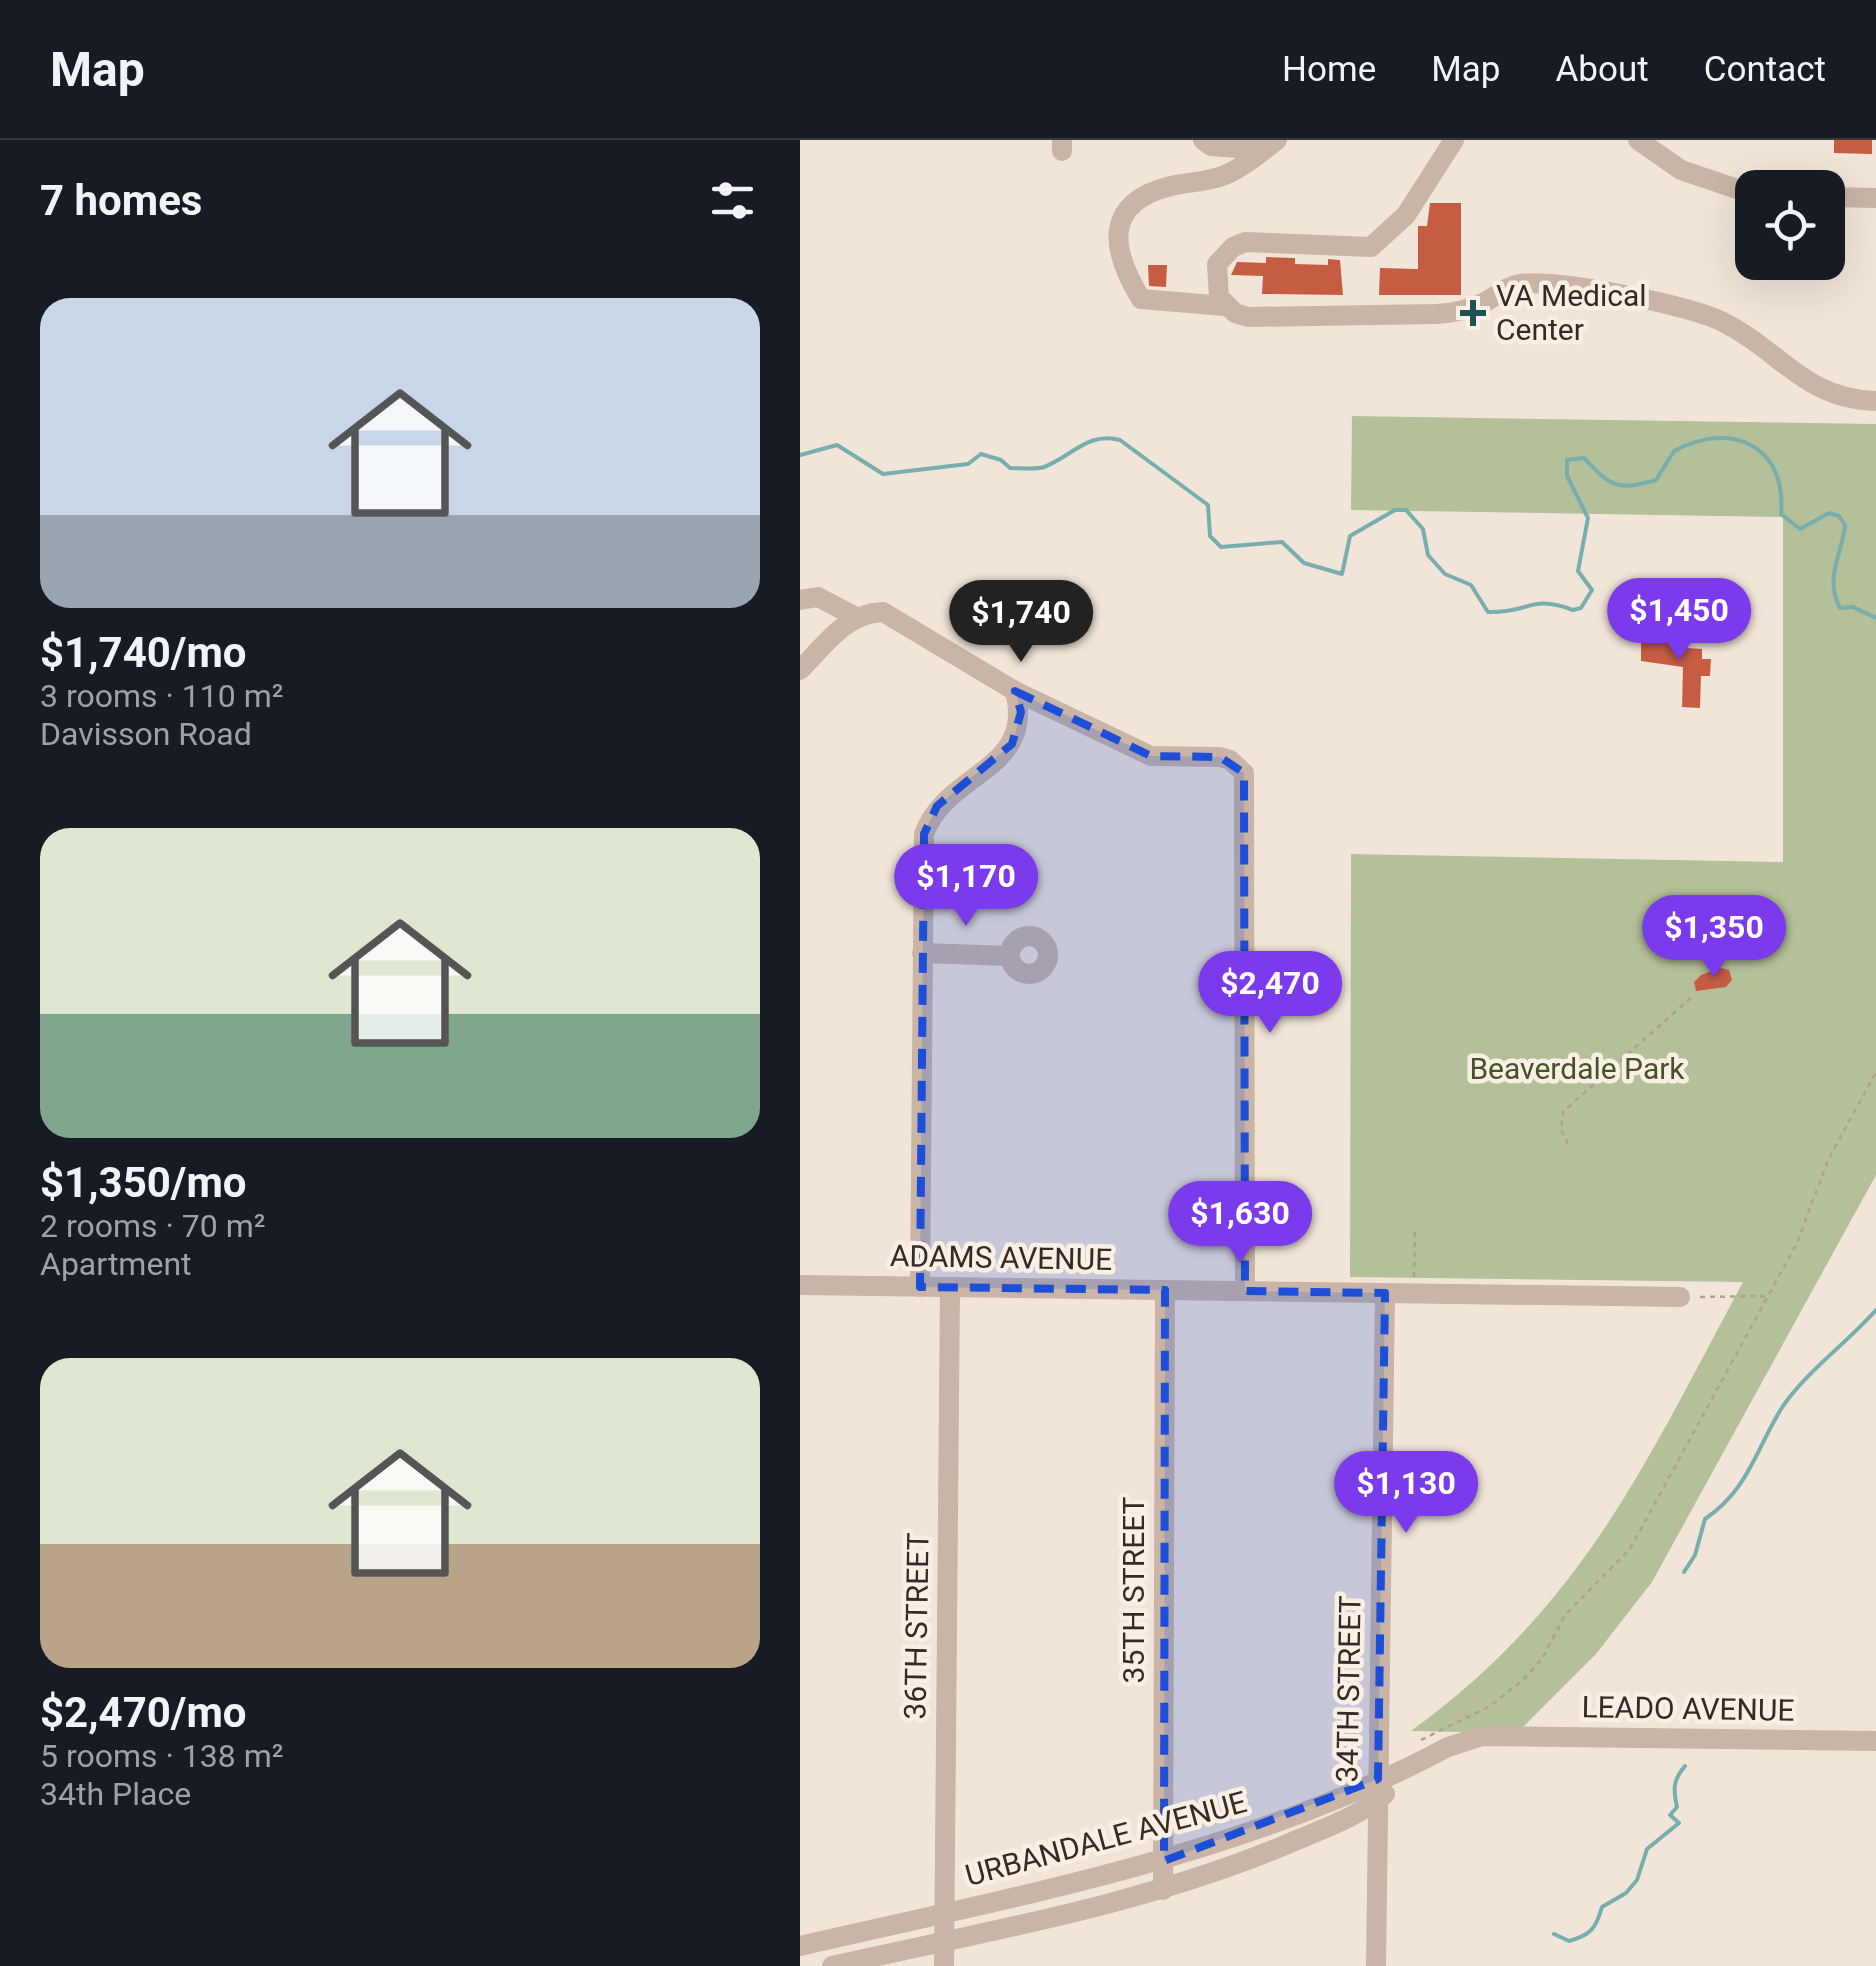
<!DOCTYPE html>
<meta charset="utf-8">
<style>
body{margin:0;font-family:Roboto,sans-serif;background:#20242c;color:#f1f3f6;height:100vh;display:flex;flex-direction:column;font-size:38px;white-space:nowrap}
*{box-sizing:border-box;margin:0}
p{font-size:32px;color:#9ea1a6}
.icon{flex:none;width:55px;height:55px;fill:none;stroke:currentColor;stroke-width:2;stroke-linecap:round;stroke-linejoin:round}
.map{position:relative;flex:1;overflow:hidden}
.sheet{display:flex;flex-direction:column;background:#171b24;width:800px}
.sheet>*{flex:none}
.fabs{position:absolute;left:935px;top:30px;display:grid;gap:20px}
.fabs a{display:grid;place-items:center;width:110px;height:110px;border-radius:20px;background:#171b24;box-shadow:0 10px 40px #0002;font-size:50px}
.price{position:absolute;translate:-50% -85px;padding:0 22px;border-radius:35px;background:#7c3aed;color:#fff;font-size:32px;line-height:65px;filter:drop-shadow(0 2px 5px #0008)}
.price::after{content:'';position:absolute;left:50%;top:60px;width:30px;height:22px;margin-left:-15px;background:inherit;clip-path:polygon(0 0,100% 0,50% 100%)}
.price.current{background:#222;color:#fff}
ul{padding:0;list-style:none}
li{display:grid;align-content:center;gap:20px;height:530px;padding:0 40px}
li span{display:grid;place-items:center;height:310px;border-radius:30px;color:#555}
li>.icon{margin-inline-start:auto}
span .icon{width:180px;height:180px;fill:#fffc;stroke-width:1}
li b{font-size:42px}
h2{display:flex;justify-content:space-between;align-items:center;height:120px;padding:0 40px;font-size:42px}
header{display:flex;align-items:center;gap:60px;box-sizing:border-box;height:140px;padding:0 50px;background:#171b24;border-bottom:2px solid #363941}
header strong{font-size:48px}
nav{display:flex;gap:55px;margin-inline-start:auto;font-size:35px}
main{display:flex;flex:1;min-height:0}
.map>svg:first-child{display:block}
.green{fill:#b4c099}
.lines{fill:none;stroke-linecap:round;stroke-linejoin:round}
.stream{stroke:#78aeae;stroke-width:4}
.building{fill:#c65d43}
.path{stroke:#b59e8f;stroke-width:2.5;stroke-dasharray:5 5;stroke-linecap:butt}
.minor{stroke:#c9b4a5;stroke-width:20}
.marked{fill:#1d4ed8;fill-opacity:0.2;stroke:#1d4ed8;stroke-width:8;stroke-dasharray:20 12;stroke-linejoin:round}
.poi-dot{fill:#1c5456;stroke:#f9efe5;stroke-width:4}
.labels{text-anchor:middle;stroke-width:9;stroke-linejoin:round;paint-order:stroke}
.poi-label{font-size:30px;fill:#352a26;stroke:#f9efe5;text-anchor:start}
.park-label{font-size:30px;fill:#46532a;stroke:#f9efe5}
.street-label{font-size:30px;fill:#352a26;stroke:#f9efe5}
</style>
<header>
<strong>Map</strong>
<nav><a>Home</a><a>Map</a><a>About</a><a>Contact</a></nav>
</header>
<main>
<section class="sheet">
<h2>7 homes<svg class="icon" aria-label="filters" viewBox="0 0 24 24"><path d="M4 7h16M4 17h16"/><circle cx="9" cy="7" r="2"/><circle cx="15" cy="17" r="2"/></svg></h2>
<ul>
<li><span style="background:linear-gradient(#c9d6e8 70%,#9aa5b1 0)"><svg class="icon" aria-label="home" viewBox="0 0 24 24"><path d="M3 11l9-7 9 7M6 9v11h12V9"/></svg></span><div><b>$1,740/mo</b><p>3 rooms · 110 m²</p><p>Davisson Road</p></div></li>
<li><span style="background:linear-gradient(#dfe7d0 60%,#7fa58c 0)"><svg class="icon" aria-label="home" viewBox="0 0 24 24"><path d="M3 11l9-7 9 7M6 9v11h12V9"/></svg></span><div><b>$1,350/mo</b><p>2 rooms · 70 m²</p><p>Apartment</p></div></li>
<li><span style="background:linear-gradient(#dfe7d0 60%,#b9a48a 0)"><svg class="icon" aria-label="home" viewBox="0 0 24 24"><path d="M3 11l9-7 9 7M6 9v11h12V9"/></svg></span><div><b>$2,470/mo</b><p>5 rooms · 138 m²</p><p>34th Place</p></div></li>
</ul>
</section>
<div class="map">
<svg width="1076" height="1826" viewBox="0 0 1076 1826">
<rect width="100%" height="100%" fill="#f1e5d9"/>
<path class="green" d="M552 276 1076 284V1035L852 1442 796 1514 717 1593 611 1591C783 1466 845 1324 943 1142L550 1137 551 714 983 722V377L551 370Z"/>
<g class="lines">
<g class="stream">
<path d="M0 315 37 305 83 334 168 324 181 314 201 320 210 328C220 328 235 330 244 327 271 317 288 291 320 300L408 365 410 396 421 407 482 402 504 423 542 434 550 396 595 370H606L623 389 628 415 645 434 671 445 688 472C732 473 729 454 773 470L781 468 792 450 778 431 788 378 767 336V320L784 318C811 347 817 351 856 340L874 311C930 281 987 304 981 374L1000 389 1029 373 1039 376 1045 385C1042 415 1024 438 1040 468L1053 467 1076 478"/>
<path d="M884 1432 895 1415 905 1379C950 1348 956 1308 983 1266 1007 1231 1048 1202 1076 1170"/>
<path d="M754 1794 769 1801C791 1795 796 1788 802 1767L826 1753 837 1740 847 1709 879 1683 870 1675 877 1667C873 1649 873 1640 885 1626"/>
</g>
</g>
<g class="building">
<polygon points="1034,0 1072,0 1072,14 1034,13"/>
<polygon points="630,63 661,63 661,155 579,155 580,128 618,129 618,86 627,86"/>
<polygon points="466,117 495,118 495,124 528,125 528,119 540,120 543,155 462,154 463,136 431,135 437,122 466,123"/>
<polygon points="348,125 367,125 366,147 349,146"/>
<polygon points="871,492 887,492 886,508 902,509 902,519 911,519 910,536 901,536 900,568 882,567 883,527 841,521 841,497 871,498"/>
<polygon points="920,828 929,830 932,840 926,847 896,851 894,842 901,835"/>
</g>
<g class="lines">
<g class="path">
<polyline points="768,1004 761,990 763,972 894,855"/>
<polyline points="614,1137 615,1086"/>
<polyline points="900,1157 967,1156"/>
<polyline points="621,1600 690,1566 723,1540 742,1519 765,1475 830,1409 997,1103 1028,1020 1076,932"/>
</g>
<g class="minor">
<polyline points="262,0 262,11"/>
<polyline points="403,0 411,6 464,10"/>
<path d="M654 0 606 75 571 107 445 102 433 107 417 124 419 157 435 173 448 177 636 174C652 173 666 171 681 164 695 158 705 146 721 144 759 139 889 165 923 182 981 211 1004 259 1076 261"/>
<polyline points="838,0 881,30 952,54"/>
<polyline points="1028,57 1076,58"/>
<path d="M425 166 341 159C311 110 302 63 371 46 389 42 408 42 425 35 444 27 460 13 477 0"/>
<polyline points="0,460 18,457 56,477"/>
<path d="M0 530C25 505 46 473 83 472L215 551 351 616 420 617 430 620 444 633 445 1151"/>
<circle cx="229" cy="815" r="19"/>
<polyline points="122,813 210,816"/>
<polyline points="0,1145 880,1157"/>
<path d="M120 1147 124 694C147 631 236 631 215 551"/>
<polyline points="363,1750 365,1150"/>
<path d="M0 1806C221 1755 446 1715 648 1607L682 1596 1076 1601"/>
<path d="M32 1826C188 1791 349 1764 497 1700 526 1688 561 1675 585 1654"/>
<polyline points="144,1826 150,1147"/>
<polyline points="576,1826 585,1153"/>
</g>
</g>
<path class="marked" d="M215 551 351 616 420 617 444 633 445 1151 585 1153 578 1639 364 1721 365 1150 120 1147 124 694 137 666 212 604 221 572Z"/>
<path class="poi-dot" d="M668 158h10v10h10v10h-10v10h-10v-10h-10v-10h10z"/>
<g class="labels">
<g class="poi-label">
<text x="696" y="166">VA Medical<tspan x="696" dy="34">Center</tspan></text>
</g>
<g class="park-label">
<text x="777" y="939">Beaverdale Park</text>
</g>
<g class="street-label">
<text transform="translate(201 1118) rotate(1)" y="10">ADAMS AVENUE</text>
<text transform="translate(334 1450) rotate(-90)" y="10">35TH STREET</text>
<text transform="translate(117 1486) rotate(-89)" y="10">36TH STREET</text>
<text transform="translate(549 1549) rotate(-89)" y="10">34TH STREET</text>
<text transform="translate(888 1569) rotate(1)" y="10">LEADO AVENUE</text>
<text transform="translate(306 1699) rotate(-15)" y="10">URBANDALE AVENUE</text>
</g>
</g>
</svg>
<div class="fabs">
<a><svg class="icon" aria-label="locate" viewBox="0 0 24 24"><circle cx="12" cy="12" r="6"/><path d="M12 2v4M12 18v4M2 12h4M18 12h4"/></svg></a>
</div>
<b class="price" style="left:879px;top:523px">$1,450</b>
<b class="price current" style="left:221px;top:525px">$1,740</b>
<b class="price" style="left:166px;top:789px">$1,170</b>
<b class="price" style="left:914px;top:840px">$1,350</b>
<b class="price" style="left:470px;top:896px">$2,470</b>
<b class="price" style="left:440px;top:1126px">$1,630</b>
<b class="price" style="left:606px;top:1396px">$1,130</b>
</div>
</main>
